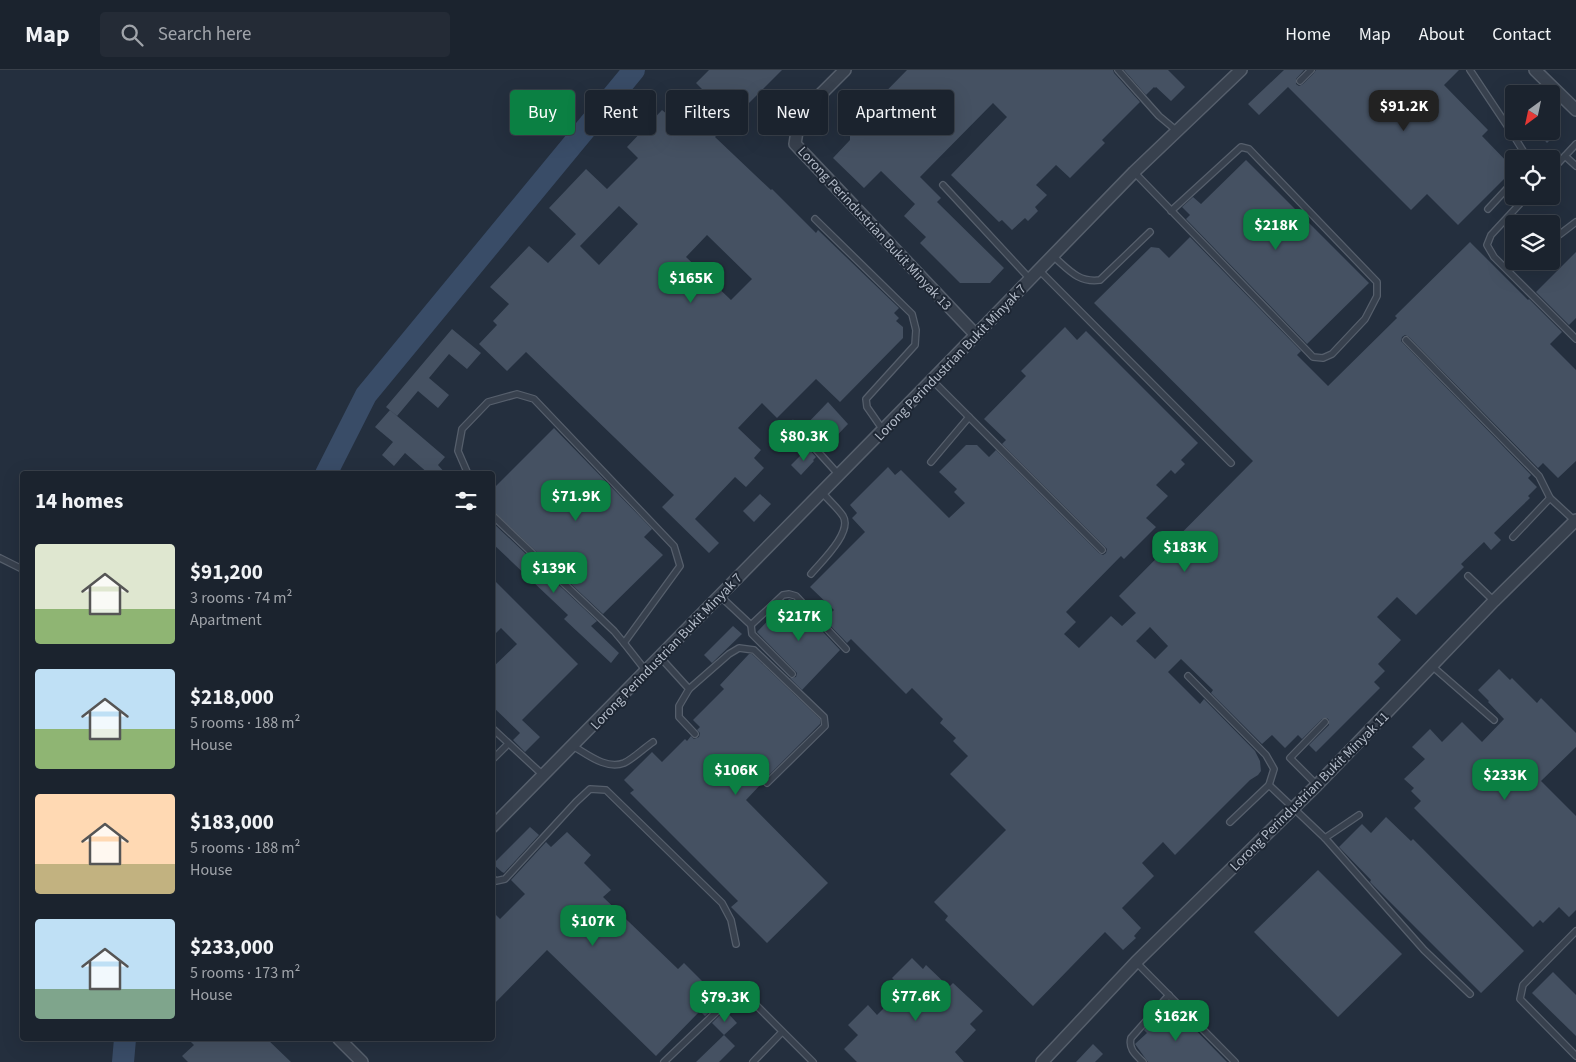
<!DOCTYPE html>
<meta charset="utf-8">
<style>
body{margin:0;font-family:"Source Sans 3",sans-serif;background:#242b36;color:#f1f3f6;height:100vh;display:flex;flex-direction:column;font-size:19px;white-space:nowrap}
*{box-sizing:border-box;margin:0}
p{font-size:16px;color:#a0a4aa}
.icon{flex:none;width:28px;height:28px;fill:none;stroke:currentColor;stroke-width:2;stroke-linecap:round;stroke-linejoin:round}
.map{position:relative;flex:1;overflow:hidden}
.side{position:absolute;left:20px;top:401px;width:475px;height:570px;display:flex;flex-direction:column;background:#1b232e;border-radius:5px;box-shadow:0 5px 20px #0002,0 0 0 1px #39404a}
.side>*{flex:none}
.hud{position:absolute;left:510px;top:20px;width:475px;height:45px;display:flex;gap:10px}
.needle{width:32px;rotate:213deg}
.controls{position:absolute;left:1505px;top:15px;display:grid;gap:10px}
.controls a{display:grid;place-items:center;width:55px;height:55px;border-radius:5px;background:#1b232e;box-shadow:0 5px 20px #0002,0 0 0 1px #39404a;font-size:25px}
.price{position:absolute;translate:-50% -42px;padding:0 11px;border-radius:10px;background:#0b8043;color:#fff;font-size:16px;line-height:32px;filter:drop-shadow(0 1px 2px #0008)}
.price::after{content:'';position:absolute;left:50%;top:30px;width:15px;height:11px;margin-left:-8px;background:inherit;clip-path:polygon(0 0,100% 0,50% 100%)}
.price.on{background:#222;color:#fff}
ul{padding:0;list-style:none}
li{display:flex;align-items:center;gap:15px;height:125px;padding:0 15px}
li span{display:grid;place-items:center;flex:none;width:140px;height:100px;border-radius:5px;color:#555}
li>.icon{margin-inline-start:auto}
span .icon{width:60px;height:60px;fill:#fffc;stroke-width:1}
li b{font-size:21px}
h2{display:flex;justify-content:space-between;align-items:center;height:60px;padding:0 15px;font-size:21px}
.chip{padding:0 18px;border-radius:5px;background:#1b232e;box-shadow:0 5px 20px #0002,0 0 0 1px #39404a;font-size:18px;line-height:45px}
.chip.on{background:#0b8043;color:#fff}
header{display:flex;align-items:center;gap:30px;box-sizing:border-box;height:70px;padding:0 25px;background:#1b232e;border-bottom:1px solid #39404a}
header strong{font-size:24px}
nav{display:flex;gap:28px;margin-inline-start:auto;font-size:18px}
.search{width:350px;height:45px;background:#242b36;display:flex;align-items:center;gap:12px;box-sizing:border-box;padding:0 18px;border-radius:5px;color:#a0a4aa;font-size:19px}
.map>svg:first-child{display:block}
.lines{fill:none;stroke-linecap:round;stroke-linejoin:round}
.river{stroke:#394c67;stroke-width:22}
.building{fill:#455162;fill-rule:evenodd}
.lane-casing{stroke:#565f6c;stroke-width:8}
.street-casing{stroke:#565f6c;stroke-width:14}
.lane{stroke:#38414e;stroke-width:5.5}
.street{stroke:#38414e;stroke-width:11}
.labels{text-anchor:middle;stroke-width:4;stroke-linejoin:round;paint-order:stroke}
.street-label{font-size:14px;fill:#b4bcc9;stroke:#1d2633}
</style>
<header>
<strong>Map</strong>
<div class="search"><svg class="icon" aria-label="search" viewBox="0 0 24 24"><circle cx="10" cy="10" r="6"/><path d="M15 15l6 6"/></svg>Search here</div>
<nav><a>Home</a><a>Map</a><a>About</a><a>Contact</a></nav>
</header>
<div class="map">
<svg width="1576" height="992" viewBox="0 0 1576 992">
<rect width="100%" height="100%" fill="#242f3e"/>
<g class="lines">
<g class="river">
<polyline points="326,404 366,325 634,0"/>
<polyline points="123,992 125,969"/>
</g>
</g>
<g class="building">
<path d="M709 0H782L715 67 771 120 772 119 816 163 818 160 899 238 894 243 899 248 896 251 903 257V268L840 332 816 309 777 348 762 333 738 358 761 380 754 388 764 398 746 417 735 407 695 449 719 473 709 483 662 437 674 425 526 282 507 301 479 274 497 255 493 251 509 234 490 217 529 176 548 193 576 164 549 138 586 99 607 119 638 88 627 77 662 40 674 50 703 20 696 13ZM619 136 638 154 599 195 580 176ZM707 165 752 209 731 230 686 187Z"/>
<polygon points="907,0 1113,0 1114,3 1140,32 1102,70 1105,73 1070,108 1056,95 1036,115 1047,125 1035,137 1038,141 1028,151 1025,148 1012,160 1002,150 999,152 951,105 1007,47 993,33 920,107 941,128 937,132 1004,198 990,213 960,213 920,173 926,167 904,146 915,134 881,101 864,118 833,88 850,70 850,58"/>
<polygon points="1124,0 1168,0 1185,17 1171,31 1156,17 1155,18 1154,17 1146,25"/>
<polygon points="1284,0 1304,0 1296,9 1296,14 1299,16 1303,14 1314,3 1316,0 1459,0 1444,15 1488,60 1482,66 1514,99 1458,155 1427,124 1411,140 1288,17 1259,45 1248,34"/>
<polygon points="1536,61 1559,61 1547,73"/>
<polygon points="1246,90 1369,213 1307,274 1186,149 1190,145 1182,137 1193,127 1201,134"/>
<path d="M1190 167 1301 281 1297 285 1328 316 1397 248 1395 246 1470 172 1528 230 1529 229 1562 262 1550 274 1576 300V391L1558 408 1543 393 1538 398 1409 267 1405 265 1402 267 1401 271 1403 273 1531 405 1528 408 1537 417 1528 426 1530 428 1494 463 1501 470 1491 480 1484 472 1461 494 1464 497 1416 545 1397 527 1377 547 1401 570 1378 594 1385 601 1374 612 1380 618 1316 682 1309 675 1329 655V650L1327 648 1322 649 1302 669 1298 665 1285 678 1272 665 1262 674 1211 623 1213 620 1181 589 1168 602 1200 634 1204 629 1255 681 1260 691 1261 701 1258 705 1250 710 1175 785 1163 772 1142 793 1154 806 1122 838 1141 858 1134 866 1136 868 1123 880 1105 862 1033 936 945 850 948 846 934 832 1006 760 950 704 968 686 953 671 956 668 940 653 943 649 912 618 906 624 851 569 847 573 824 549 834 540 810 517 865 462 852 448 857 443 850 435 888 397 895 405 901 400 949 448 965 433 954 422 957 419 939 402 966 375H977L989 387 996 380 1099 483 1103 485 1106 483 1107 479 1002 374 1006 370 984 349 1026 306 1021 301 1065 257 1077 270 1086 261 1198 373 1181 390 1185 394 1175 404 1171 400 1156 415 1168 426 1146 448 1156 457 1124 489 1121 486 1066 542 1076 552 1064 564 1079 578 1111 546 1122 556 1136 543 1119 526 1253 391 1094 233 1151 177 1159 178 1169 188ZM1150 557 1168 576 1155 589 1136 571Z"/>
<polygon points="1576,182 1576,248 1569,255 1536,222"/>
<polygon points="452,259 481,283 467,299 449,284 429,308 449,325 438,338 418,321 397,346 386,337"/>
<polygon points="828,332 848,354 823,380 803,358"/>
<polygon points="390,340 445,387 438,395 446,404 429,404 405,383 394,396 382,385 393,372 375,357"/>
<polygon points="554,358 652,459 644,467 663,485 603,544 492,440 492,420"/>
<polygon points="808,378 816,387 813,390 814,391 801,405 791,395"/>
<polygon points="760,424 771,434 754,452 743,441"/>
<polygon points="492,452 597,551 591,556 619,583 611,593 564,549 568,545 492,473"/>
<polygon points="492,508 578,594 522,650 540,667 525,682 513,670 520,663 492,636 492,598 517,574 501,558 492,567"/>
<polygon points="789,529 793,530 840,580 802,620 790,608 796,607 797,603 795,601 757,562"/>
<polygon points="733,556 742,564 712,593 704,585"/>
<polygon points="749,584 752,584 820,649 820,654 764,710 762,713 746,730 828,813 767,873 731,837 738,831 630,723 634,720 624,710 652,682 662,692 685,669 687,671 691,666 694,669 699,667 700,663 697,660 700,657 693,650 724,619 720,615"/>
<polygon points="1499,599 1510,610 1512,608 1537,633 1541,628 1576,663 1576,677 1541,711 1576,746 1576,840 1569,847 1559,837 1543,853 1540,850 1533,857 1414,738 1421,731 1411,721 1414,718 1404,709 1425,689 1412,677 1430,659 1442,672 1462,652 1482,672 1504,649 1488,632 1489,631 1478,620"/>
<polygon points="1386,747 1411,771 1413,769 1524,881 1481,923 1370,812 1371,810 1339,777 1362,754 1371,763"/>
<polygon points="530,757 539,765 504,803 502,802 493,794"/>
<polygon points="567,762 591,785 584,793 611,820 603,827 678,899 684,893 716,925 713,928 718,934 705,946 700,941 656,986 547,880 492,936 492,841 500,849 525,824 511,810 546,772 551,777"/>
<polygon points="1318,800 1402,884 1338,947 1254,862"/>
<polygon points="912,888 923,899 926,895 949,917 953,913 983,941 970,954 976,960 955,982 964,992 857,992 844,979 858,965 848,955 868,935 877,945 903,919 892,908"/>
<polygon points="1553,902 1576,925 1576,966 1532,923"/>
<polygon points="1173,937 1227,992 1148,992 1135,974 1147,963 1144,960 1158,945 1161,949"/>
<polygon points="725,940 737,953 724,965 712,953"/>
<polygon points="724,965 735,976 719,992 696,992"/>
<polygon points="188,969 267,969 291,992 188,992 182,986 194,975"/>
<polygon points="1093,974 1103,984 1095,992 1076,992"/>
</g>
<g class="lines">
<g class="lane-casing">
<g id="lane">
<polyline points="1118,0 1159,46 1177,61"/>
<polyline points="1470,0 1512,63 1525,84 1526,89"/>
<polyline points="1300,11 1311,0"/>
<polyline points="1565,86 1576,96"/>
<polyline points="1551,101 1576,74"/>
<polyline points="1134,102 1313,287 1323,288 1332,284 1365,249 1377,226 1377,212 1249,79 1241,77 1171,141"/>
<polyline points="943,115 1030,209"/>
<polyline points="1527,126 1491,165 1487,175 1494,187 1576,269"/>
<polyline points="1488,139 1514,111"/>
<polyline points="815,149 912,244 916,260 915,275 866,329 867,337 883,360"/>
<polyline points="1551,171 1576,152"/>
<path d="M1053 186C1068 199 1078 213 1100 210L1150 162"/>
<polyline points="1039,200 1231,393"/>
<polyline points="1406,270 1539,406 1550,428 1575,451"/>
<polyline points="932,310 1102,480"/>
<polyline points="793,354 839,405"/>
<polyline points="931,392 969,347"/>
<polyline points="468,404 458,381 462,359 488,332 517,324 534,329 674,476 680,496 624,573 614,561 492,445"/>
<polyline points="1513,467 1550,428"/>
<polyline points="0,488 22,499"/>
<path d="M811 504C821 492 853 462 843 446 837 437 828 430 822 422"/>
<polyline points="1468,506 1494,531"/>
<polyline points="720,526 751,555 783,525 789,524 796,526 846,579"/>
<polyline points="751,555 752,564 792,604"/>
<polyline points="624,573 646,601"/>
<polyline points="660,587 689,619 679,636 679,647 695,664"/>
<polyline points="1432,596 1494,650"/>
<polyline points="1188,606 1266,685 1274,699 1269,715 1230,752"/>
<polyline points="689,619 729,584 739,578 754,580 824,647 825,656 767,713"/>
<polyline points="492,658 544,706"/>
<path d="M573 676C587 684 606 700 624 693 633 689 644 678 653 672"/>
<polyline points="492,690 508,674"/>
<polyline points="1269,715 1325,768 1424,880 1470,924"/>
<polyline points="1317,715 1290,688 1325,652"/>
<polyline points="1325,768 1359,745"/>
<polyline points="492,808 496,811 505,809 576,732 590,719 606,720 722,833 731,850 736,874"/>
<polyline points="1576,861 1523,915 1520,929 1576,986"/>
<polyline points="1136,892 1235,992"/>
<polyline points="664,992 732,927 739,924 748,927 813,992"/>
<polyline points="753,992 782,962"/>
<path d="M1143 992C1136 985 1128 979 1131 968L1169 925"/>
</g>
</g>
<g class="street-casing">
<g id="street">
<polyline points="845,0 808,37 798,55 795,74 976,265"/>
<polyline points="1535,0 1576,40"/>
<polyline points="492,757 932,310 1134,102 1241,0"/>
<polyline points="339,969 362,992"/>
<polyline points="1042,992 1136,892 1317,715 1494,531 1576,450"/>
</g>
</g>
<use href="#lane" class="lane"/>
<use href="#street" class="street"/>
</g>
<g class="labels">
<g class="street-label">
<text transform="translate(875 158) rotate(47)" y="5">Lorong Perindustrian Bukit Minyak 13</text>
<text transform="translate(950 292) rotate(-46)" y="5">Lorong Perindustrian Bukit Minyak 7</text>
<text transform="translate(666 581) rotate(-46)" y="5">Lorong Perindustrian Bukit Minyak 7</text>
<text transform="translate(1309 721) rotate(-45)" y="5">Lorong Perindustrian Bukit Minyak 11</text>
</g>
</g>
</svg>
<div class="controls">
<a><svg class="needle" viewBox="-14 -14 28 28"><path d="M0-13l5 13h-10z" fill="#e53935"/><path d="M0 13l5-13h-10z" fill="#a0a4aa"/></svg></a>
<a><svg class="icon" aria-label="locate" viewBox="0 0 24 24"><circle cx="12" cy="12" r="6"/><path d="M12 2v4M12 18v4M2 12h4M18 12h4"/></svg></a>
<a><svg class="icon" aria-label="layers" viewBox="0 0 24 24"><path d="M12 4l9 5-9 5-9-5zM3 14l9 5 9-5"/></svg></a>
</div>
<b class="price on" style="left:1404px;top:62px">$91.2K</b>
<b class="price" style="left:1276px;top:181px">$218K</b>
<b class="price" style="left:691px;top:234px">$165K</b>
<b class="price" style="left:804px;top:392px">$80.3K</b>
<b class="price" style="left:576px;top:452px">$71.9K</b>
<b class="price" style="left:1185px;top:503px">$183K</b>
<b class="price" style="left:554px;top:524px">$139K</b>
<b class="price" style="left:799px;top:572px">$217K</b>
<b class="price" style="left:736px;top:726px">$106K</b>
<b class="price" style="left:1505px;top:731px">$233K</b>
<b class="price" style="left:593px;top:877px">$107K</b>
<b class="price" style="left:916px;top:952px">$77.6K</b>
<b class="price" style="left:725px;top:953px">$79.3K</b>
<b class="price" style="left:1176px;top:972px">$162K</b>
<div class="hud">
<a class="chip on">Buy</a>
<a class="chip">Rent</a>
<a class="chip">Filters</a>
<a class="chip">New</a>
<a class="chip">Apartment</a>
</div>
<section class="side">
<h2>14 homes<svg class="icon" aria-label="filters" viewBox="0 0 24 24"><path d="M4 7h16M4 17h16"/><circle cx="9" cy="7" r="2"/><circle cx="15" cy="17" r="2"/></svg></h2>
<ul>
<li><span style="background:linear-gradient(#dfe7d0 65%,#8fb573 0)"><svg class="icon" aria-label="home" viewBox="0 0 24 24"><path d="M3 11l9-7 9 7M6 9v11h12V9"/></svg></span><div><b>$91,200</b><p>3 rooms · 74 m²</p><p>Apartment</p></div></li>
<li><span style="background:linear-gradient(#bfe0f5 60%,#8fb573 0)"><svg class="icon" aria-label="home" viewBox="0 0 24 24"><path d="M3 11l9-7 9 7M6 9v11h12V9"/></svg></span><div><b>$218,000</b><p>5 rooms · 188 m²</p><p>House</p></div></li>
<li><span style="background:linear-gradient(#ffd9b3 70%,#c2b280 0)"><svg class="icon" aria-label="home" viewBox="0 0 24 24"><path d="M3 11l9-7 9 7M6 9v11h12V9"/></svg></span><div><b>$183,000</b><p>5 rooms · 188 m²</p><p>House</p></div></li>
<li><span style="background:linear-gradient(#bfe0f5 70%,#7fa58c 0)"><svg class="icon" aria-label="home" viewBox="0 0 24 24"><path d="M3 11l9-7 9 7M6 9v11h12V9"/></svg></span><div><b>$233,000</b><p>5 rooms · 173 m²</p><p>House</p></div></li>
</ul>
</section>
</div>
